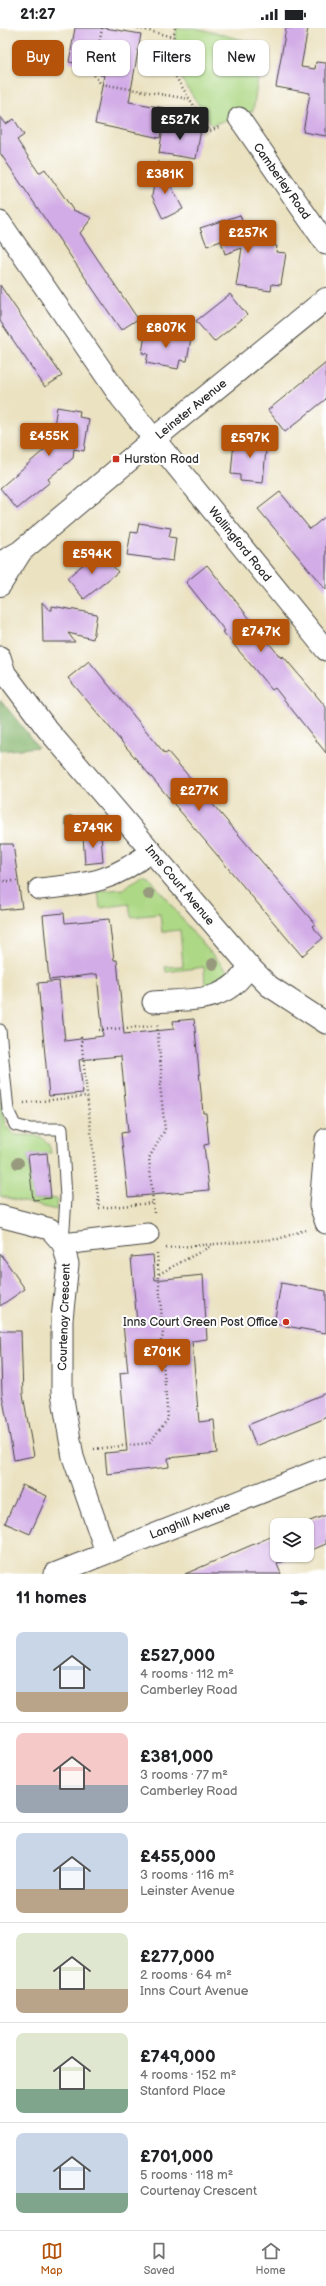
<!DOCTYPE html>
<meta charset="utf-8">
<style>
body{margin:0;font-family:"Balsamiq Sans",sans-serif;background:#f2f2f2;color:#202124;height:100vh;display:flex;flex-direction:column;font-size:15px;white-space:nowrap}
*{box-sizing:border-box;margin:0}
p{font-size:13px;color:#757577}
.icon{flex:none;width:22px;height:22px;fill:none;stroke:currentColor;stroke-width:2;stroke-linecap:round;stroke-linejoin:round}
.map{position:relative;height:1546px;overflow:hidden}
.drawer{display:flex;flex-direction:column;background:#fff;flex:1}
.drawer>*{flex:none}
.top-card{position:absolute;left:12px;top:12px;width:302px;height:36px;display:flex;gap:8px}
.controls{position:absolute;left:270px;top:1490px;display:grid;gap:8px}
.controls a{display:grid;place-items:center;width:44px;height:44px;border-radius:8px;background:#fff;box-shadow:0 1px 3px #0004;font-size:20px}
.price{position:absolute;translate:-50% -34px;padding:0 9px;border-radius:4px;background:#b45309;color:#fff;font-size:13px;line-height:26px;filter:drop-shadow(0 1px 2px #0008)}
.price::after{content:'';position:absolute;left:50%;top:24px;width:12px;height:9px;margin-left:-6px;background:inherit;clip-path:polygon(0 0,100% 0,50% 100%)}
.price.current{background:#222;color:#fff}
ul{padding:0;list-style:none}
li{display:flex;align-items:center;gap:12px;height:100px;padding:0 16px}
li+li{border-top:1px solid #e0e0e0}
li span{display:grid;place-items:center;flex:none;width:112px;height:80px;border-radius:8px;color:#555}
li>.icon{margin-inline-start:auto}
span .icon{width:48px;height:48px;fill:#fffc;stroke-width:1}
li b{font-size:17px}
h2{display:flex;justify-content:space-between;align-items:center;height:48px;padding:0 16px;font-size:17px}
.tag{padding:0 14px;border-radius:8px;background:#fff;box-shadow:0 1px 3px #0004;font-size:14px;line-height:36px}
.tag.current{background:#b45309;color:#fff}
.status{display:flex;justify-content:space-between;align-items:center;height:28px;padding:0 20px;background:#fff;direction:ltr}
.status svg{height:11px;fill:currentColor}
.menu{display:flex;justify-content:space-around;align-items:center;height:56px;border-top:1px solid #e0e0e0;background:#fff;font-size:11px;color:#757577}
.menu a{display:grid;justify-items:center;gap:2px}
.menu .current{color:#b45309}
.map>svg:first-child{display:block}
.green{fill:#add885;stroke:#6c8258}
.forest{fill:#8ab872;stroke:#5a724e}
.building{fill:#d2ace6}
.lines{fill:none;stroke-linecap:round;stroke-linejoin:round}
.service-casing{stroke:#484642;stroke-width:13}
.minor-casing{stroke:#484642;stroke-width:23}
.tertiary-casing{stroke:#484642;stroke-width:24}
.path{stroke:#484642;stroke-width:2.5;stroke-dasharray:1 3;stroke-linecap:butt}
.service{stroke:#fff;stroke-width:11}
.minor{stroke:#fff;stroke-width:21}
.tertiary{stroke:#fff;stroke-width:22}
.tree{fill:#979a7d}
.poi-dot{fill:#c8321e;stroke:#fff;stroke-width:1.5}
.labels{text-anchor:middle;stroke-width:4;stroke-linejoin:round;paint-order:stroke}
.street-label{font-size:12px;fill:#2b2b2b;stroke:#fff}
.poi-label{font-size:12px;fill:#2b2b2b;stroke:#fff;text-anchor:start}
</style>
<div class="status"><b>21:27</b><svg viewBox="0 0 49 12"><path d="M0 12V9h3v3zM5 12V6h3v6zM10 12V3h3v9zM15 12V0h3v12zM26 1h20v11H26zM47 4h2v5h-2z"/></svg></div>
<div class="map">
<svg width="326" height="1546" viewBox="0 0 326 1546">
<rect width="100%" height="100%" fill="#fff"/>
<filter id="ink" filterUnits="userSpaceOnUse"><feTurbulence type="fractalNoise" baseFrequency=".025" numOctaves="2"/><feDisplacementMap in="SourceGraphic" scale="8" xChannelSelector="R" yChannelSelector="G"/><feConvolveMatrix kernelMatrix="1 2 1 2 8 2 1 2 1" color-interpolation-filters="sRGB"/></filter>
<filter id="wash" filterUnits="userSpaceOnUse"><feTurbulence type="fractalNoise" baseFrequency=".012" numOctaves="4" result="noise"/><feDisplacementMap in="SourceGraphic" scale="16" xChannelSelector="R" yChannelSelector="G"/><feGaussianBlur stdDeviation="0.9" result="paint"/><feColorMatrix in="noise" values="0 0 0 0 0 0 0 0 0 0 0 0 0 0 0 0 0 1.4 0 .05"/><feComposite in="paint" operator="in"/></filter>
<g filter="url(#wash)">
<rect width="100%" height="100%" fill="#ebe2c1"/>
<g class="green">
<polygon points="177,0 196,0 263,17 253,83 212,97 171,35"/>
<polygon points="142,846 149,849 194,906 230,946 221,954 205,960 204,939 166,944 165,939 183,938 180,902 162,904 160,886 131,889 129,876 100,880 98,863 123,861"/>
<path d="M0 1066 5 1097 15 1107C31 1108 48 1104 51 1125L28 1127 33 1172 57 1170 56 1182 0 1168Z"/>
</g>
<polygon class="forest" points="0,671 38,719 0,723"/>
<g id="blocks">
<g class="building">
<polygon points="75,0 105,0 141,6 129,74 165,80 160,110 95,96 104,47 100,47 101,40 69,34"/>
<polygon points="286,0 308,0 301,39 315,41 316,34 326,35 326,108 303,104 310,65 276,59"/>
<polygon points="0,88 6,96 14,91 24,107 17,112 39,145 45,141 73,182 92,190 80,205 138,291 121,302 0,125"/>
<polygon points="164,94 201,101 196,131 159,125"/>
<polygon points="158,133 183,181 163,191 152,168"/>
<polygon points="240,187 249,213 277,218 276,224 286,225 281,257 272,256 271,263 236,258 242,220 225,226 221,213 207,218 200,200"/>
<polygon points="0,257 62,348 45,359 0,293"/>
<polygon points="230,266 247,287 214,314 196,293"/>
<polygon points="146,301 191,310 187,333 180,332 178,341 146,335 148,326 142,325"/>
<polygon points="326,335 326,371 285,404 268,382"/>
<polygon points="57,379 80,383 79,389 89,391 84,423 74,421 73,430 48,451 50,454 17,481 0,460 51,416"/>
<polygon points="244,408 267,410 263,455 240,453 240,447 231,446 234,413 243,414"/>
<polygon points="280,464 310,501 326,488 326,562 258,481"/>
<polygon points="139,495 171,500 169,509 176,510 173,533 127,527 131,504 137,505"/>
<polygon points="100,522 118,544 84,571 67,550"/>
<polygon points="207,537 281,630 283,628 326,679 326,725 275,660 272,662 223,604 225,603 186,554"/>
<polygon points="42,574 49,582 52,582 52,578 97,586 93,611 68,605 75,614 43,614"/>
<polygon points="89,633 165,726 168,724 315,896 312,898 323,910 302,928 68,650"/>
<polygon points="101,807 103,834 85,836 83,808"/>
<polygon points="0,816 13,816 22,880 0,882"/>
<polygon points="64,885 65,895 109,891 114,932 117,932 124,1006 174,1001 173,993 194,991 203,1085 206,1085 209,1116 204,1117 209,1162 128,1169 121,1105 128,1104 121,1028 79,1032 83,1065 49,1068 38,955 59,953 65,1013 103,1008 97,946 49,952 43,887"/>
<polygon points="47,1125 51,1170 33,1172 28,1127"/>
<polygon points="0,1225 25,1261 0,1278"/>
<polygon points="153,1227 155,1252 203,1247 207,1311 192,1313 199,1394 214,1392 217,1425 168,1430 169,1439 107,1446 105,1425 127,1423 120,1345 128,1344 123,1296 137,1295 131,1229"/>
<polygon points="281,1255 326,1263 326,1305 274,1296"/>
<polygon points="0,1303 21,1303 23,1367 34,1428 14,1432 2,1366"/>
<polygon points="326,1365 326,1390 256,1418 248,1397"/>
<polygon points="22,1457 47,1468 30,1506 5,1495"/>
<polygon points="326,1487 326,1516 307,1524 307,1497 302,1496"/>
<polygon points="277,1506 277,1527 298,1527 277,1536 281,1546 185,1546"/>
</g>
</g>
</g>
<g filter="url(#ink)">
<use href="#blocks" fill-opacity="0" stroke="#484642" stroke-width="1"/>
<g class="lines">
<g class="service-casing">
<polyline id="service" points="0,1002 8,1082 15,1097 30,1101 62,1101 66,1170 63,1215"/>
</g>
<g class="minor-casing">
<g id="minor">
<polyline points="239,90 326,216"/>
<polyline points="0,194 121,370 326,622"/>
<polyline points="0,629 5,645 47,701 249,938 269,958 326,995"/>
<path d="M39 861C87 856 112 855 151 823"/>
<path d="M153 974C192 971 228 976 249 938"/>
<polyline points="326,1111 320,1177 326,1195"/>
<polyline points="0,1188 50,1201 63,1216 68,1236 62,1291 62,1365 73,1429 106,1524"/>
<polyline points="63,1216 148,1206"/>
<polyline points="54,1546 326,1439"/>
</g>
</g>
<g class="tertiary-casing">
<g id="tertiary">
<polyline points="0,535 20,524 154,411 326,271"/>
<polyline points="0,557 20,525"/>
</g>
</g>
<g class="path">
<polyline points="102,0 94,47 101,56 189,71"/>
<polyline points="138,0 173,9"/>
<polyline points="175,0 168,37 210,103 219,99"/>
<polyline points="0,853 19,853"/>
<polyline points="99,1002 152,998"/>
<polyline points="81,1009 99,1180 153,1175"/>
<polyline points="24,1075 86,1068"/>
<polyline points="154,1185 149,1130 165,1102 160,1057 162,1052 157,997"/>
<polyline points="166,1220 278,1211 305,1202"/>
<polyline points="159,1246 211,1218"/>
<polyline points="94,1421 149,1415 168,1391 161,1312 163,1308 157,1225"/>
</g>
<use href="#service" class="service"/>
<use href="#minor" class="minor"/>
<use href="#tertiary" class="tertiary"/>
</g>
<g class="tree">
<circle cx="70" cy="793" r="6"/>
<circle cx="149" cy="866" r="6"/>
<circle cx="213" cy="936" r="6"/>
<circle cx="18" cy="1135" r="6"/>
</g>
</g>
<g class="poi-dot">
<rect x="112" y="427" width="8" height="8" rx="2"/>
<circle cx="286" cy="1294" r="4"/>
</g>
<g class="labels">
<g class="street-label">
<text transform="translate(282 153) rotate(55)" y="4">Camberley Road</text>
<text transform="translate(191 381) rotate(-39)" y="4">Leinster Avenue</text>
<text transform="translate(240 516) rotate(51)" y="4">Wallingford Road</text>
<text transform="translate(180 857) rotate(50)" y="4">Inns Court Avenue</text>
<text transform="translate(64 1289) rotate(-88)" y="4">Courtenay Crescent</text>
<text transform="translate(190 1492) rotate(-21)" y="4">Langhill Avenue</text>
</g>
<g class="poi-label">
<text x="124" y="435">Hurston Road</text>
<text x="278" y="1298" text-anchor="end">Inns Court Green Post Office</text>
</g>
</g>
</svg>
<div class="controls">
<a><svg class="icon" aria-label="layers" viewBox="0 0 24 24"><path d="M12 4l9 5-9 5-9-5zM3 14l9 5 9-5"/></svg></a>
</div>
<b class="price current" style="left:180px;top:113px">£527K</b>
<b class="price" style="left:165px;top:167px">£381K</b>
<b class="price" style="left:248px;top:226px">£257K</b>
<b class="price" style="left:166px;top:321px">£807K</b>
<b class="price" style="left:49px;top:429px">£455K</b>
<b class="price" style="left:250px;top:431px">£597K</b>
<b class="price" style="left:92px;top:547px">£594K</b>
<b class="price" style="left:261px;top:625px">£747K</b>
<b class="price" style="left:199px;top:784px">£277K</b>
<b class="price" style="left:93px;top:821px">£749K</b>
<b class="price" style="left:162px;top:1345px">£701K</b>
<div class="top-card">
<a class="tag current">Buy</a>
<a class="tag">Rent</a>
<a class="tag">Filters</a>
<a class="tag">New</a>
</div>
</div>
<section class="drawer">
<h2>11 homes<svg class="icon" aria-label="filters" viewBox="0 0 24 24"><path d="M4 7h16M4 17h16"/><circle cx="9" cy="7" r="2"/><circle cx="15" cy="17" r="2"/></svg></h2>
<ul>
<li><span style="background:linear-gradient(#c9d6e8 75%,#b9a48a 0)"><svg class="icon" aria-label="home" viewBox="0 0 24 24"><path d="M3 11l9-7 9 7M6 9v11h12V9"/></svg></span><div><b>£527,000</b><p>4 rooms · 112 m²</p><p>Camberley Road</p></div></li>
<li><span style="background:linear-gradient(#f6c9c9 65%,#9aa5b1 0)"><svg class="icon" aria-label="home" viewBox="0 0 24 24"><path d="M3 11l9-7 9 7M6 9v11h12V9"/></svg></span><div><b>£381,000</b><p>3 rooms · 77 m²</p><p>Camberley Road</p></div></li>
<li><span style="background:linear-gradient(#c9d6e8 70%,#b9a48a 0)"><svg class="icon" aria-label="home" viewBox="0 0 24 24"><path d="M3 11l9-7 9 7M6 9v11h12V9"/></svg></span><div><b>£455,000</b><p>3 rooms · 116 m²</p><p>Leinster Avenue</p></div></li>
<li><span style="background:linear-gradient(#dfe7d0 70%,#b9a48a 0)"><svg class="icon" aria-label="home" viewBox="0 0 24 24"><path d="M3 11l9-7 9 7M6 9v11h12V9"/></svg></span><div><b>£277,000</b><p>2 rooms · 64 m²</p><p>Inns Court Avenue</p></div></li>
<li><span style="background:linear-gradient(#dfe7d0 70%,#7fa58c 0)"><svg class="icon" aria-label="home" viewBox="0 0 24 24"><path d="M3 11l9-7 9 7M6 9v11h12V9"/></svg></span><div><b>£749,000</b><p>4 rooms · 152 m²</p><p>Stanford Place</p></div></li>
<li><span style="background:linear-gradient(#c9d6e8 75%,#7fa58c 0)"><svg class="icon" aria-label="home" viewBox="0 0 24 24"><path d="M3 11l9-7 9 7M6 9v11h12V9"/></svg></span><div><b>£701,000</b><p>5 rooms · 118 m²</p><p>Courtenay Crescent</p></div></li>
</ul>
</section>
<nav class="menu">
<a class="current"><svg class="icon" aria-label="map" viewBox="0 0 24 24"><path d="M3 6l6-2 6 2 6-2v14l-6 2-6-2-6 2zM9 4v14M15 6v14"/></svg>Map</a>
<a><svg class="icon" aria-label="saved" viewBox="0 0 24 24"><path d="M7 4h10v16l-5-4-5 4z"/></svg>Saved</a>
<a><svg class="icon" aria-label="home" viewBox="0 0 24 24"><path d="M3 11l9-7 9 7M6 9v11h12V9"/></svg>Home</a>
</nav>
